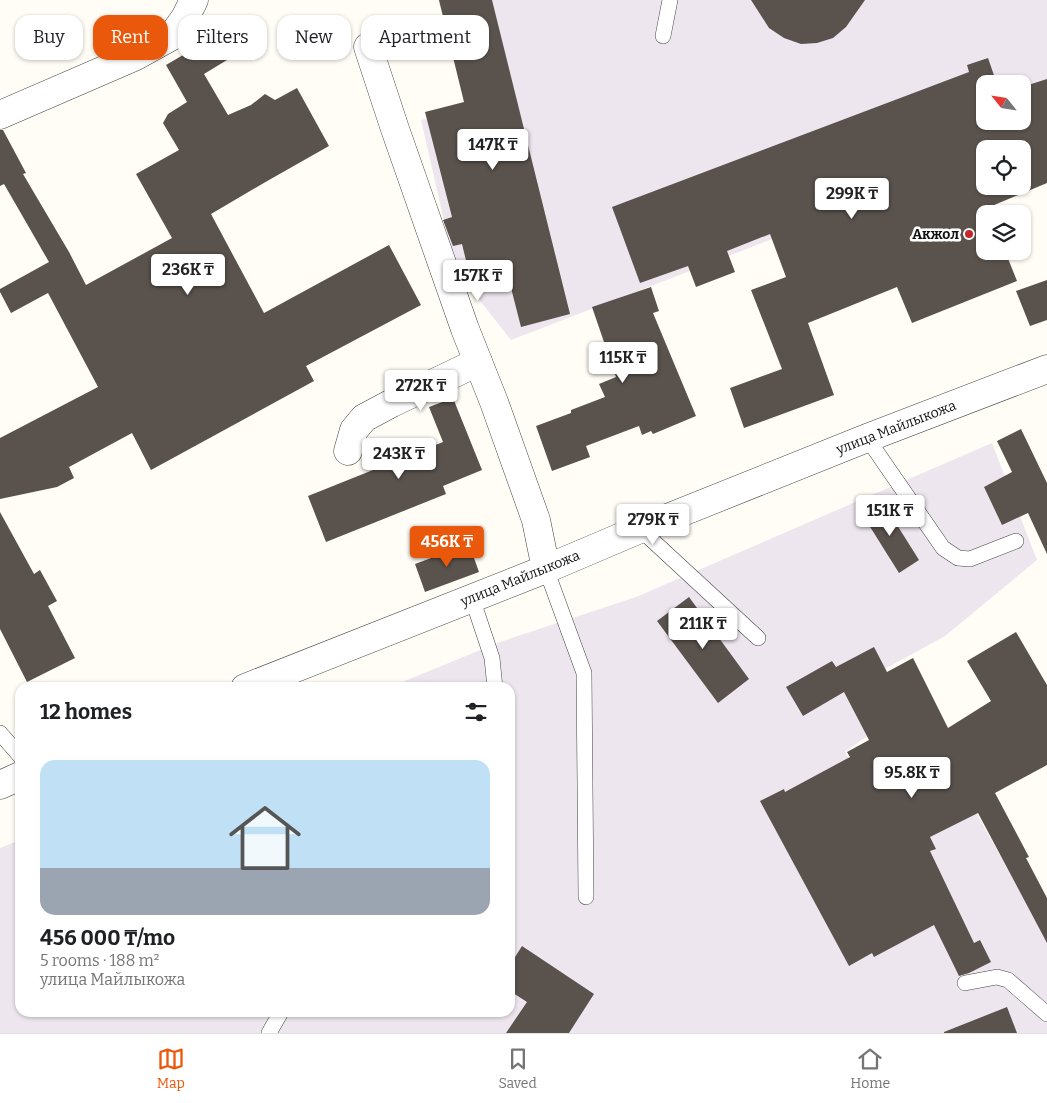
<!DOCTYPE html>
<meta charset="utf-8">
<style>
body{margin:0;font-family:Bitter,serif;background:#f2f2f2;color:#202124;height:100vh;display:flex;flex-direction:column;font-size:19px;white-space:nowrap}
*{box-sizing:border-box;margin:0}
p{font-size:16px;color:#757577}
.icon{flex:none;width:28px;height:28px;fill:none;stroke:currentColor;stroke-width:2;stroke-linecap:round;stroke-linejoin:round}
.map{position:relative;flex:1;overflow:hidden}
.drawer{position:absolute;left:15px;top:682px;width:500px;height:335px;display:flex;flex-direction:column;background:#fff;border-radius:15px;box-shadow:0 1px 4px #0004}
.drawer>*{flex:none}
.hud{position:absolute;left:15px;top:15px;width:500px;height:45px;display:flex;gap:10px}
.needle{width:32px;rotate:300deg}
.fabs{position:absolute;left:976px;top:75px;display:grid;gap:10px}
.fabs a{display:grid;place-items:center;width:55px;height:55px;border-radius:10px;background:#fff;box-shadow:0 1px 4px #0004;font-size:25px}
.price{position:absolute;translate:-50% -42px;padding:0 11px;border-radius:5px;background:#fff;color:#222;font-size:16px;line-height:32px;filter:drop-shadow(0 1px 2px #0008)}
.price::after{content:'';position:absolute;left:50%;top:30px;width:15px;height:11px;margin-left:-8px;background:inherit;clip-path:polygon(0 0,100% 0,50% 100%)}
.price.active{background:#ea580c;color:#fff}
ul{padding:0;list-style:none}
li{display:grid;align-content:center;gap:10px;height:265px;padding:0 25px}
li+li{border-top:1px solid #e0e0e0}
li span{display:grid;place-items:center;height:155px;border-radius:15px;color:#555}
li>.icon{margin-inline-start:auto}
span .icon{width:90px;height:90px;fill:#fffc;stroke-width:1}
li b{font-size:21px}
h2{display:flex;justify-content:space-between;align-items:center;height:60px;padding:0 25px;font-size:21px}
.tag{padding:0 18px;border-radius:15px;background:#fff;box-shadow:0 1px 4px #0004;font-size:18px;line-height:45px}
.tag.active{background:#ea580c;color:#fff}
.tabs{display:flex;justify-content:space-around;align-items:center;height:70px;border-top:1px solid #e0e0e0;background:#fff;font-size:14px;color:#757577}
.tabs a{display:grid;justify-items:center;gap:2px}
.tabs .active{color:#ea580c}
.map>svg:first-child{display:block}
.industrial{fill:#eee6ef;fill-rule:evenodd}
.building{fill:#5a524d;fill-rule:evenodd}
.lines{fill:none;stroke-linecap:round;stroke-linejoin:round}
.service-casing{stroke:#444;stroke-width:16}
.minor-casing{stroke:#444;stroke-width:29}
.tertiary-casing{stroke:#444;stroke-width:29}
.service{stroke:#fff;stroke-width:15}
.minor{stroke:#fff;stroke-width:28}
.tertiary{stroke:#fff;stroke-width:28}
.poi-dot{fill:#c4262e;stroke:#fff;stroke-width:2}
.labels{text-anchor:middle;stroke-width:5;stroke-linejoin:round;paint-order:stroke}
.poi-label{font-size:14px;font-weight:bold;fill:#111;stroke:#fff;text-anchor:end}
.street-label{font-size:14px;fill:#111;stroke:#fff}
</style>
<div class="map">
<svg width="1047" height="1033" viewBox="0 0 1047 1033">
<rect width="100%" height="100%" fill="#fffdf5"/>
<g class="industrial">
<path d="M438 0H1047V133L985 149V157L511 340 455 269 421 120 471 110ZM985 84H1022V121H985Z"/>
<polygon points="992,443 1037,560 945,636 852,687 873,732 845,752 886,836 961,786 1047,939 1047,1033 0,1033 0,848 20,840 20,1012 510,1012 510,688 390,687 500,642 636,597"/>
</g>
<g class="building">
<polygon points="439,0 492,0 570,314 521,327 509,280 473,289 462,244 453,246 443,220 452,217 425,112 464,102"/>
<polygon points="751,0 865,0 846,27 833,38 817,43 801,44 784,38 769,28"/>
<polygon points="219,34 232,57 204,74 228,115 251,105 265,94 275,100 297,88 329,146 269,180 211,214 264,313 389,245 421,305 306,366 314,381 151,470 132,433 69,467 74,478 57,487 0,499 0,438 98,387 48,293 11,313 0,292 0,289 49,262 4,184 0,186 0,130 3,130 26,173 23,174 69,252 86,285 172,238 136,174 179,150 163,123 168,114 187,102 166,65"/>
<path d="M988 58 997 84H985V121H1022V87L1047 79V183L987 208 989 214H985V251H1005L1017 281 912 323 897 287 808 323 834 395 744 428 730 388 782 369 751 290 786 277 770 234 727 251 735 272 696 287 688 266 640 283 612 207 969 72 967 65ZM985 149H1022V186H985Z"/>
<polygon points="1047,280 1047,320 1030,326 1016,291"/>
<polygon points="651,287 659,311 653,313 696,416 653,434 651,431 642,435 639,426 586,446 590,457 552,471 536,426 571,413 571,410 605,397 599,384 616,377 592,307"/>
<polygon points="453,398 482,470 443,486 446,494 326,542 308,496 443,442 429,407"/>
<polygon points="1021,429 1047,483 1047,554 1028,513 1002,525 984,487 1012,472 997,441"/>
<polygon points="882,501 919,560 899,573 862,514"/>
<polygon points="0,512 34,574 40,570 57,601 48,606 75,658 27,682 0,629"/>
<polygon points="469,544 479,572 425,592 415,564"/>
<polygon points="689,597 749,679 718,703 657,621"/>
<polygon points="1016,632 1047,685 1047,765 995,793 1029,857 1026,858 1047,898 1047,943 978,813 930,837 936,849 930,851 974,943 980,940 991,962 969,973 959,976 934,925 874,957 872,953 849,966 760,801 784,789 785,792 850,757 847,752 869,740 844,692 803,716 786,687 832,661 836,667 874,647 887,672 913,658 948,728 991,701 967,661"/>
<polygon points="522,946 594,994 569,1033 506,1033 527,1002 510,991 510,965"/>
<polygon points="1007,1007 1017,1033 944,1033 944,1032"/>
</g>
<g class="lines">
<g class="service-casing">
<g id="service">
<polyline points="663,36 670,0"/>
<polyline points="867,438 943,548 958,558 970,559 1016,541"/>
<polyline points="640,529 758,638"/>
<polyline points="546,569 584,673 586,897"/>
<polyline points="472,598 492,658 495,688"/>
<polyline points="0,733 20,756"/>
<polyline points="965,983 997,977 1008,980 1047,1014"/>
<polyline points="269,1033 281,1012"/>
</g>
</g>
<g class="minor-casing">
<g id="minor">
<polyline points="368,47 395,129 465,329 494,402 536,520 546,569"/>
<polyline points="0,115 134,57 172,36 185,18 194,0"/>
<polyline points="348,451 354,430 364,418 392,403 478,362"/>
</g>
</g>
<g class="tertiary-casing">
<g id="tertiary">
<polyline points="245,688 546,569 640,529 867,438 1047,369"/>
<polyline points="0,785 20,776"/>
</g>
</g>
<use href="#service" class="service"/>
<use href="#minor" class="minor"/>
<use href="#tertiary" class="tertiary"/>
</g>
<circle class="poi-dot" cx="969" cy="234" r="5"/>
<g class="labels">
<g class="poi-label">
<text x="959" y="239">Акжол</text>
</g>
<g class="street-label">
<text transform="translate(896 427) rotate(-21)" y="5">улица Майлыкожа</text>
<text transform="translate(520 578) rotate(-22)" y="5">улица Майлыкожа</text>
</g>
</g>
</svg>
<div class="fabs">
<a><svg class="needle" viewBox="-14 -14 28 28"><path d="M0-13l5 13h-10z" fill="#e53935"/><path d="M0 13l5-13h-10z" fill="#757577"/></svg></a>
<a><svg class="icon" aria-label="locate" viewBox="0 0 24 24"><circle cx="12" cy="12" r="6"/><path d="M12 2v4M12 18v4M2 12h4M18 12h4"/></svg></a>
<a><svg class="icon" aria-label="layers" viewBox="0 0 24 24"><path d="M12 4l9 5-9 5-9-5zM3 14l9 5 9-5"/></svg></a>
</div>
<b class="price" style="left:493px;top:171px">147K ₸</b>
<b class="price" style="left:852px;top:220px">299K ₸</b>
<b class="price" style="left:188px;top:296px">236K ₸</b>
<b class="price" style="left:478px;top:302px">157K ₸</b>
<b class="price" style="left:623px;top:384px">115K ₸</b>
<b class="price" style="left:421px;top:412px">272K ₸</b>
<b class="price" style="left:399px;top:480px">243K ₸</b>
<b class="price" style="left:890px;top:537px">151K ₸</b>
<b class="price" style="left:653px;top:546px">279K ₸</b>
<b class="price active" style="left:447px;top:568px">456K ₸</b>
<b class="price" style="left:703px;top:650px">211K ₸</b>
<b class="price" style="left:912px;top:799px">95.8K ₸</b>
<div class="hud">
<a class="tag">Buy</a>
<a class="tag active">Rent</a>
<a class="tag">Filters</a>
<a class="tag">New</a>
<a class="tag">Apartment</a>
</div>
<section class="drawer">
<h2>12 homes<svg class="icon" aria-label="filters" viewBox="0 0 24 24"><path d="M4 7h16M4 17h16"/><circle cx="9" cy="7" r="2"/><circle cx="15" cy="17" r="2"/></svg></h2>
<ul>
<li><span style="background:linear-gradient(#bfe0f5 70%,#9aa5b1 0)"><svg class="icon" aria-label="home" viewBox="0 0 24 24"><path d="M3 11l9-7 9 7M6 9v11h12V9"/></svg></span><div><b>456 000 ₸/mo</b><p>5 rooms · 188 m²</p><p>улица Майлыкожа</p></div></li>
</ul>
</section>
</div>
<nav class="tabs">
<a class="active"><svg class="icon" aria-label="map" viewBox="0 0 24 24"><path d="M3 6l6-2 6 2 6-2v14l-6 2-6-2-6 2zM9 4v14M15 6v14"/></svg>Map</a>
<a><svg class="icon" aria-label="saved" viewBox="0 0 24 24"><path d="M7 4h10v16l-5-4-5 4z"/></svg>Saved</a>
<a><svg class="icon" aria-label="home" viewBox="0 0 24 24"><path d="M3 11l9-7 9 7M6 9v11h12V9"/></svg>Home</a>
</nav>
